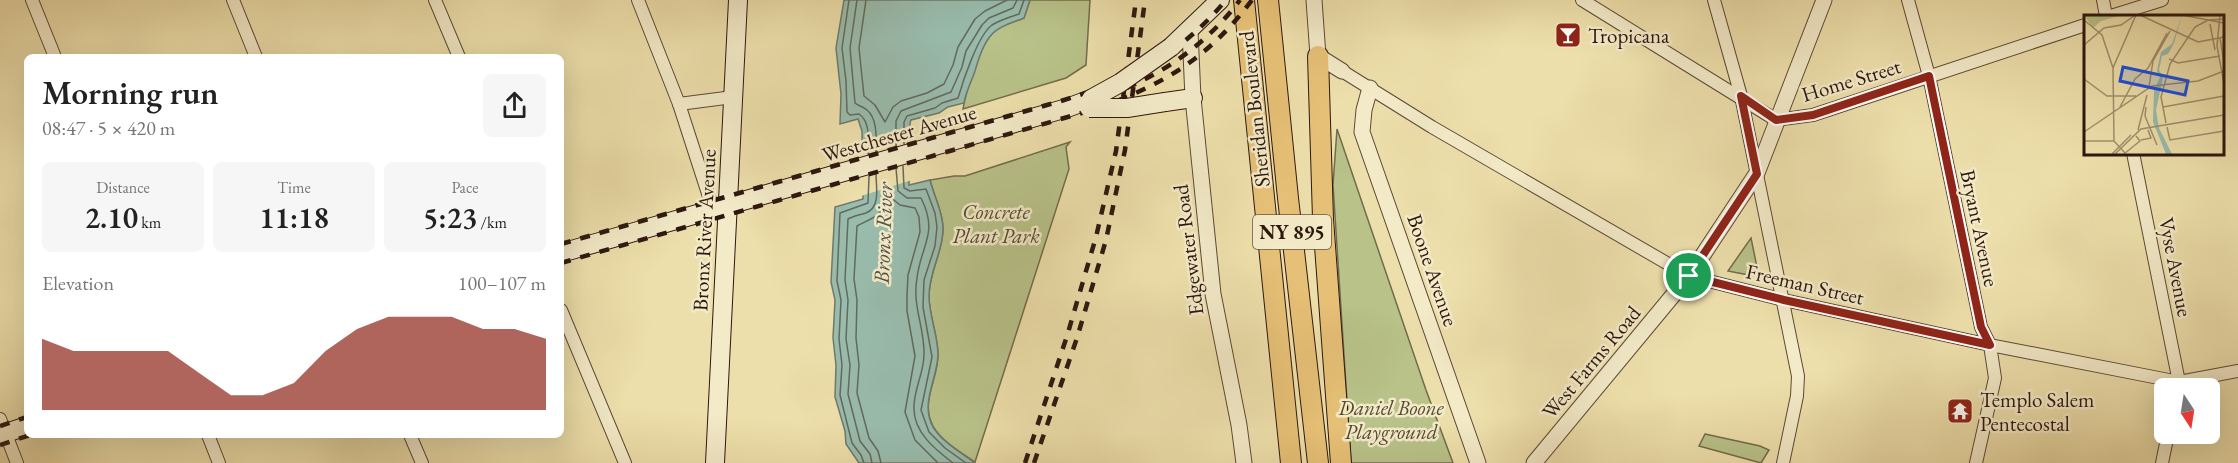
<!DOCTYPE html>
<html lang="en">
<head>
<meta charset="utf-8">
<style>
	:root { --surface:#fff; --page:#f6f6f6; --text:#222; --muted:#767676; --accent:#8f2418 }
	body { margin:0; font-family:"EB Garamond",serif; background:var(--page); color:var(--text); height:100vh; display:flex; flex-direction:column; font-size:22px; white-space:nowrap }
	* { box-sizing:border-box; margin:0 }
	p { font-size:20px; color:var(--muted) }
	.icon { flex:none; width:33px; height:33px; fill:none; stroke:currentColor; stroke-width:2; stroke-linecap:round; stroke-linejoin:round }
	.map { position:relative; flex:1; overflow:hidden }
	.side { position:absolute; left:24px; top:54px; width:540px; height:384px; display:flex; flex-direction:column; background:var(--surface); border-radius:9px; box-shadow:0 6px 24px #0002 }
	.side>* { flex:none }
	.needle { width:39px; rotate:168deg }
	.fabs { position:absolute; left:2154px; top:378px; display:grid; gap:12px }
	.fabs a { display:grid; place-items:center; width:66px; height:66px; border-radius:9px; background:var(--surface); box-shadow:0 6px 24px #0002; font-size:30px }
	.pin { position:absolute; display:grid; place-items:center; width:51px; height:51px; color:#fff; margin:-26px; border:3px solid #fff; border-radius:50%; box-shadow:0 2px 6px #0007 }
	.round { display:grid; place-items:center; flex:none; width:63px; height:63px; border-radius:9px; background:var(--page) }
	.summary { display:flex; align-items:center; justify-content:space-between; height:102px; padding:0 18px }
	h1 { font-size:33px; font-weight:600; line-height:45px }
	.stats { display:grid; grid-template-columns:repeat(3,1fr); gap:9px; height:102px; padding:6px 18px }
	.stats div { display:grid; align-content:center; border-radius:9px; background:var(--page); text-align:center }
	.stats b { font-size:30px; font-weight:600 }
	.stats small { font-size:16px; font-weight:400 }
	.stats p { font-size:16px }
	.chart { height:168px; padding:12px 18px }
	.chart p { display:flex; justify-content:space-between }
	.chart svg { width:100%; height:108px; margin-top:6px; fill:var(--accent); opacity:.7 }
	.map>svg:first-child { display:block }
</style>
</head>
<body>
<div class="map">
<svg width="2238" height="463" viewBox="0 0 2238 463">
	<rect width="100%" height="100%" fill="#eddfab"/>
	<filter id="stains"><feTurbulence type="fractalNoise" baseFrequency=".00333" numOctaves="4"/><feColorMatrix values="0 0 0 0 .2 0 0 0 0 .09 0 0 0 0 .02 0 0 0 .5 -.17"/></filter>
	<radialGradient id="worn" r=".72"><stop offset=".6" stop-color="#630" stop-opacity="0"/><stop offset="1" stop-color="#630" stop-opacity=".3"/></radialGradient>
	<!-- green -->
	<g fill="#b8c289" stroke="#726c4c" stroke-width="1.5">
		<path d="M1030,0H1090L1086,65L1066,78L963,109C966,91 980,44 994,32C1001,25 1014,22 1024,18Z"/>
		<path d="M1337,129L1426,390L1453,463H1351L1333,185Z"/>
		<path d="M1070,142L1066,147L1069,169L975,462C962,453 941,441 933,426C920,402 938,380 938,355C938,335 929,316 929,296C929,272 943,252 943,229C943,211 934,197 930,180L954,176H965Z"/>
		<path d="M1751,238L1759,277L1728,271Z"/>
		<path d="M1705,434L1760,446L1769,450L1761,463L1699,446Z"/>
	</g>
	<!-- water -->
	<path fill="#99bcad" stroke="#6d7a6e" stroke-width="1.5" d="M844,0H1030L1024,18C1014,22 1001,25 993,33C983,43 979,58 975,71C971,83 966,91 964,103L948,107L939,113L911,120L910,123L909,185L930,180C934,197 943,211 943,229C943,252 929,271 929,296C929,316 938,335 938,355C937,380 920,403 933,427C942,442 962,453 975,463H859L846,444L845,431L835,397L836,365L833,338L835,300L831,282L835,207L863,199L862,131L858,119L840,124L841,94L836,48Z"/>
	<!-- pier -->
	<path fill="#eddfab" d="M913,125L912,180L861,196L860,141Z"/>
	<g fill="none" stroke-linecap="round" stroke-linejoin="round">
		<!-- shore -->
		<g stroke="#626a5e" stroke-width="1.5">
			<path d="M849,0L842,48L846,81L847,112L850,115L859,114C871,122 868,141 868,154"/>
			<path d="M857,0L850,48L855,103C858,106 863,106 867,110C878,119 876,139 876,152"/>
			<path d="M866,0L859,48L864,96L875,105L885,122L893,107L901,101L927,93L944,84L953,65L958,47L975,19L985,11L1007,0"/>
			<path d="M904,144V122L907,116L935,108L942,103L958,98C963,81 978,35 992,25C1000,20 1010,17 1019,14L1024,0"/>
			<path d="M896,146V121L901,111L951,92L962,67L966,51L982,25L989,18L1013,8L1017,0"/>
			<path d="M903,166L904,188L910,191L926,189L935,213L937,227L935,246L924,280L923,307L932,357L921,410L929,432L945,448L966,463"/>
			<path d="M896,168L898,191L907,198H921C939,234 921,244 917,278C912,307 925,328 924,355C924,373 913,391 914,409C914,433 936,450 953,463"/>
			<path d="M864,463L861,455L852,443L840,395L842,365L839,339L841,300L837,281L840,213L868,203L869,176"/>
			<path d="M872,463L870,454L860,441L848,394L850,365L846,339L848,300L845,280L848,219C853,216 860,215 866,213C881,207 876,187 876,174"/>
			<path d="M881,463L878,451L869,438L857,393L859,365L856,338L857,300L854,279L857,226C871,218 883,217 886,198L889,196L900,205L915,208L919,217L920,232L908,275L907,295V311L915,356L905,412L915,440L938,463"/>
		</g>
		<defs>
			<g id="minor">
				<path d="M32,0L55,57"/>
				<path d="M233,0L256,57"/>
				<path d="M435,0L459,57"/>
				<path d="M638,0L679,104L713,209"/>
				<path d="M1582,0L1776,120L1813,115L2085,25"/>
				<path d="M1714,0L1741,96L1798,376L1797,396L1783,463"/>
				<path d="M1908,0L1929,76L1981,327L1990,345L1995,378L1976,463"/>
				<path d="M2103,0L2106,16"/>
				<path d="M2111,16L2162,0"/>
				<path d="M1342,71L1432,127L1689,276L1784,300L1990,345L2179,382L2238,371"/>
				<path d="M679,104L733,97"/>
				<path d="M2133,153L2179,382L2178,387"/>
				<path d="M561,310L625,463"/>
				<path d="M0,419L17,463"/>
				<path d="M208,435L219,463"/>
				<path d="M410,435L422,463"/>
				<path d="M2162,463L2168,434"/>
			</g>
			<g id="tertiary">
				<path d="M1314,0L1318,56L1342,71"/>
				<path d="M1190,31L1193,98L1213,294L1239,425L1244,463"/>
				<path d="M1370,88L1364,110L1362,132L1478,463"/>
				<path d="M1534,463L1689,276L1757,173L1824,0"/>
			</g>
			<g id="secondary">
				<path d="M1171,47L1220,0"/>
				<path d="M1165,102L1193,98"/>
				<path d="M561,253L1067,108L1091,99"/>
				<path d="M0,435L27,426"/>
				<path d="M715,463L738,0"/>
			</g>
			<g id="primary">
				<path d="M1244,0L1291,463"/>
				<path d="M1268,0L1288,198L1318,463"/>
				<path d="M1318,56L1323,219L1341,463"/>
			</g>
		</defs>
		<!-- minor casing -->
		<use href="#minor" stroke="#5c4936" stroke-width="14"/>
		<!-- tertiary casing -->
		<use href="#tertiary" stroke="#5c4936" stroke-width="17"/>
		<!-- secondary casing -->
		<use href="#secondary" stroke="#2c170f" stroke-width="20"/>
		<!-- primary casing -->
		<use href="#primary" stroke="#2c170f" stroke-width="22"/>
		<!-- minor -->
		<use href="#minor" stroke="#f3eac8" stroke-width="12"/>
		<!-- tertiary -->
		<use href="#tertiary" stroke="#f3eac8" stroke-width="15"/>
		<!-- secondary -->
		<use href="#secondary" stroke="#f3eac8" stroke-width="18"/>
		<!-- primary -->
		<use href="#primary" stroke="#e6c076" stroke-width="20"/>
		<!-- rail -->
		<g stroke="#2c170f" stroke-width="4.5" stroke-dasharray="10 10" stroke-linecap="butt">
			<path d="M1108,95C1160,77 1207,44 1240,0"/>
			<path d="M561,244L1061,101C1131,79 1178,57 1226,0"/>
			<path d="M561,263L1092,110C1161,86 1207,60 1252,0"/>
			<path d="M0,426L27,417"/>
			<path d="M0,445L30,435"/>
			<path d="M1025,463L1067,336L1096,237L1116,151L1136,0"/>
			<path d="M1034,463L1077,338L1106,240L1125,150L1145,0"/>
		</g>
		<defs>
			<g id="secondary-bridge">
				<path d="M1091,99L1120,83L1171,47"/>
				<path d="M1089,108H1127L1165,102"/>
			</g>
		</defs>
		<!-- secondary-bridge casing -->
		<use href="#secondary-bridge" stroke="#2c170f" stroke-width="20" stroke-linecap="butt"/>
		<!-- secondary-bridge -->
		<use href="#secondary-bridge" stroke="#f3eac8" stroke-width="18"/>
	</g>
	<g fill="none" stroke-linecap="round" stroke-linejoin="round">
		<defs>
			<path id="route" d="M1929,76L1981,327L1990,345L1784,300L1689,276L1757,174L1741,96L1776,120L1813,115Z"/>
		</defs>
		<!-- route casing -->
		<use href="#route" stroke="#fff" stroke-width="12"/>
		<!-- route -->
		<use href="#route" stroke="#8f2418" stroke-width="8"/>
	</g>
	<!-- icons -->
	<defs>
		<symbol id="bar-square" viewBox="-11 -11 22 22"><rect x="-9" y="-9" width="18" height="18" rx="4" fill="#8f2418" stroke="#f3eac8"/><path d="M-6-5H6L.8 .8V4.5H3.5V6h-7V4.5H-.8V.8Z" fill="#fff"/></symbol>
		<symbol id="temple-square" viewBox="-11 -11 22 22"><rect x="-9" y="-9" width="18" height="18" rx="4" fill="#8f2418" stroke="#f3eac8"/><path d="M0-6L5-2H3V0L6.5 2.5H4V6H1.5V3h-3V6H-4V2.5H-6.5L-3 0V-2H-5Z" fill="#fff"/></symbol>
	</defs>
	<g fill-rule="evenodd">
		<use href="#bar-square" x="1553" y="20" width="30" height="30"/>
		<use href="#temple-square" x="1945" y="396" width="30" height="30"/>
	</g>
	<g text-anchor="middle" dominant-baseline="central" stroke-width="5" stroke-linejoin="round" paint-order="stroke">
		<!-- shield labels -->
		<rect fill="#f3eac8" stroke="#685646" stroke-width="1.5" x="1253" y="215" width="78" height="34" rx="4.5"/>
		<g font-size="20" font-weight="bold" fill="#2c170f">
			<text x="1292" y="232">NY 895</text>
		</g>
		<!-- poi labels -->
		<g font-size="21" fill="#2c170f" stroke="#f3eac8" text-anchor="start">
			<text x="1588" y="35">Tropicana</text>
			<text x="1980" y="399">Templo Salem<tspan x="1980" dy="24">Pentecostal</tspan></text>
		</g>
		<!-- street labels -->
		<g font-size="21" fill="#2c170f" stroke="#f3eac8">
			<text transform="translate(1851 80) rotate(-17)">Home Street</text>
			<text transform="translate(1254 109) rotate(-96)">Sheridan Boulevard</text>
			<text transform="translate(899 133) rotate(-16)">Westchester Avenue</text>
			<text transform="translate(1980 228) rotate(78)">Bryant Avenue</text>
			<text transform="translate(704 230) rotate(-87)">Bronx River Avenue</text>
			<text transform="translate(1188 250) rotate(-97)">Edgewater Road</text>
			<text transform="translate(2176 267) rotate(79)">Vyse Avenue</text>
			<text transform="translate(1433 270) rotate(71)">Boone Avenue</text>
			<text transform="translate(1805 284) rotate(13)">Freeman Street</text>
			<text transform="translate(1591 362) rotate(-50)">West Farms Road</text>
		</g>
		<!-- park labels -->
		<g font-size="21" font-style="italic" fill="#564a34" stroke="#f3eac8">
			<text x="996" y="211">Concrete<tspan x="996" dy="24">Plant Park</tspan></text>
			<text x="1391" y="407">Daniel Boone<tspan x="1391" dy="24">Playground</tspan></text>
		</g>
		<!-- water labels -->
		<g font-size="22" font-style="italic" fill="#525146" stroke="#f3eac8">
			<text transform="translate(883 233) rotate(-88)">Bronx River</text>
		</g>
	</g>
	<!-- overview -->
	<g transform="translate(2084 15)">
		<rect width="140" height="140" fill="#eddfab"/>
		<path d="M0,0H38L17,6L9,13Z" fill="#b8c289"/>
		<path d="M98,0L90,28L84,39L78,41L75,55L79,63L72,95L75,113L88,139H82L69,107L70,76L76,62L73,56L77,37L88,29Z" fill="#99bcad"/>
		<path fill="none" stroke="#a08f6d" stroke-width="1.5" d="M56,0L114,27L140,22M98,0L140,8M136,0L133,31L140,69M0,5L18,20L29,53M126,9L131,35M136,23L140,48M0,30L20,13L37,10L50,1M85,44L94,48L136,41M0,64L23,81H52M65,72L69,46L86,16M36,92L51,64L64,53L83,18M62,92L61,101L73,130M79,92L140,81M82,108L77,82L86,49L111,12L124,5L140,4M83,112L86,125L140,116M54,115L63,80M0,117L68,71L114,66L140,56M57,125L67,123L64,115M0,126H30L41,138M30,126L29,53L52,0M28,139L47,120M31,139L57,114L140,100M40,139L56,126L52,121"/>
		<path fill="#1d4ed8" fill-opacity="0.15" stroke="#1d4ed8" stroke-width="3" d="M39,52L104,66L101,80L36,66Z"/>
		<rect width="140" height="140" fill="none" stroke="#2c170f" stroke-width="3"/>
	</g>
	<rect width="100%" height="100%" filter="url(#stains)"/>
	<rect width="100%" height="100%" fill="url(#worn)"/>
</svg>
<div class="fabs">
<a><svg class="needle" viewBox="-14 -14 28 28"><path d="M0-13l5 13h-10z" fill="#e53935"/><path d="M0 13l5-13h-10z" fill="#767676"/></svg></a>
</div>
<div class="pin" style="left:1689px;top:276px;background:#1e9e55"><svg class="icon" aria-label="arrive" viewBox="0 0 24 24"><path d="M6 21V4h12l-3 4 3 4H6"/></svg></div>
<section class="side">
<div class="summary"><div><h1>Morning run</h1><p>08:47 · 5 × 420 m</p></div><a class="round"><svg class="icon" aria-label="share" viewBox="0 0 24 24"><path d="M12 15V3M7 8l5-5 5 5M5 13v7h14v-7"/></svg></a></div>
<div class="stats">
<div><p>Distance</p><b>2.10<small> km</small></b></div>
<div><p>Time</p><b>11:18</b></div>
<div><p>Pace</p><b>5:23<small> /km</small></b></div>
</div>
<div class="chart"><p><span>Elevation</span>100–107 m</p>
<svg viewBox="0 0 160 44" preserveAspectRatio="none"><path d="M0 44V15L10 20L20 20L30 20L40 20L50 29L60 38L70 38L80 33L90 20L100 11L110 6L120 6L130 6L140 11L150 11L160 15V44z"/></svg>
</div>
</section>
</div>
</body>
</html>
